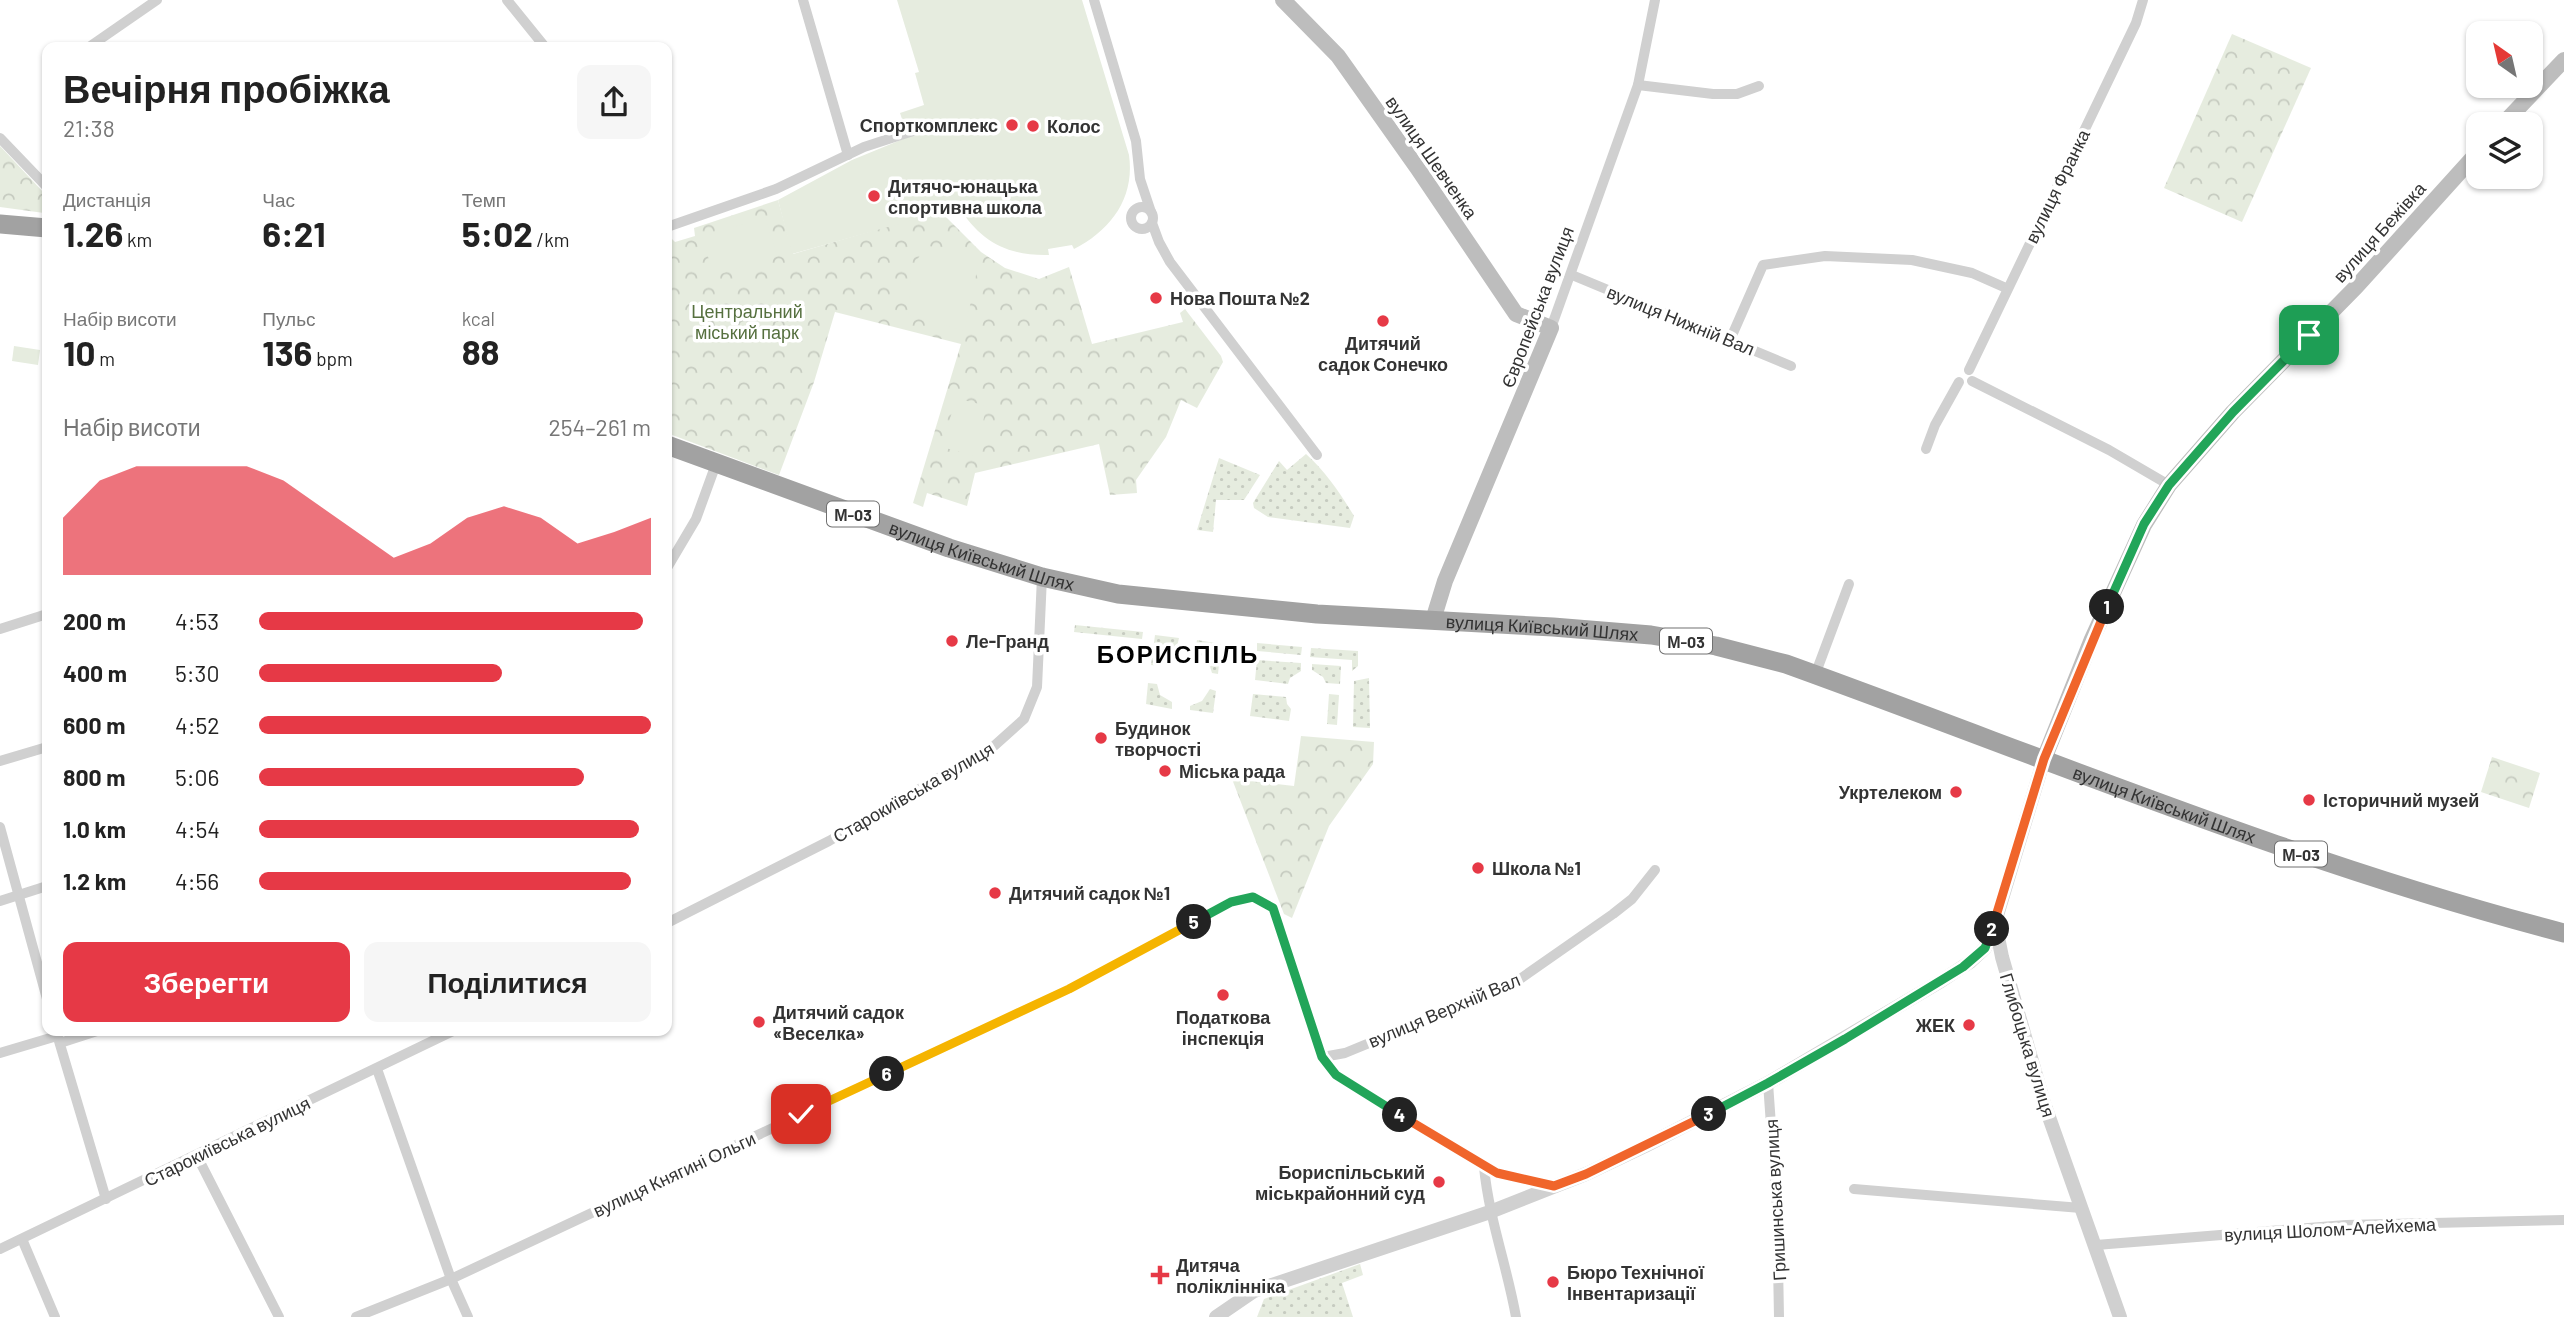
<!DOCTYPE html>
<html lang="uk">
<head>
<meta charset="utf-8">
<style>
	:root { --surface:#fff; --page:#f6f6f6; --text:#222; --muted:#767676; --accent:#e63946 }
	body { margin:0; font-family:Barlow,sans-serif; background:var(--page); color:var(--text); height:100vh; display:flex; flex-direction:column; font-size:26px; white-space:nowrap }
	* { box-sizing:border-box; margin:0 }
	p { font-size:23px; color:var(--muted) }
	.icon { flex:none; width:38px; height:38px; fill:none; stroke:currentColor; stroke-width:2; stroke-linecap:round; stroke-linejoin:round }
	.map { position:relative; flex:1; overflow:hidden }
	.details { position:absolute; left:42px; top:42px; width:630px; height:994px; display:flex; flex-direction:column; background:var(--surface); border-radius:14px; box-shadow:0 2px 5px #0004 }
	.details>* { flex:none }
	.needle { width:46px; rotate:326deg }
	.controls { position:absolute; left:2466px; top:21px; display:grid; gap:14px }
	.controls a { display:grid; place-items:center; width:77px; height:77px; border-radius:14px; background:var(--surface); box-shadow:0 2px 5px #0004; font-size:35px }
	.pin { position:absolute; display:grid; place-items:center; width:60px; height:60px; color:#fff; margin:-30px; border-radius:14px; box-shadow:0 4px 10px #0006 }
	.km { position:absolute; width:35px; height:35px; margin:-18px; border-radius:50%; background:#222; color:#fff; font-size:19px; line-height:35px; text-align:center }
	.round { display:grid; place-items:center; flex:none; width:74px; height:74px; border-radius:14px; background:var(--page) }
	.overview { display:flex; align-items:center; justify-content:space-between; height:119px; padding:0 21px }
	h1 { font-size:38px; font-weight:700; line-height:52px }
	.metrics { display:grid; grid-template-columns:repeat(3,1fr); gap:10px; height:119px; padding:7px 21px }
	.metrics div { display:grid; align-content:center }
	.metrics b { font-size:35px; font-weight:700 }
	.metrics small { font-size:19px; font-weight:400 }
	.metrics p { font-size:19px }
	.chart { height:196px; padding:14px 21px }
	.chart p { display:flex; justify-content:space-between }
	.chart svg { width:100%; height:126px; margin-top:7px; fill:var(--accent); opacity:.7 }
	.primary-button { display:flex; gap:14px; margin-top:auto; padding:14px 21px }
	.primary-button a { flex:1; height:80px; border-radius:14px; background:var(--accent); color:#fff; font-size:28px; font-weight:700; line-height:80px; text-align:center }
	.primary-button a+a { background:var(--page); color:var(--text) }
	ul { padding:0 21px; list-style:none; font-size:23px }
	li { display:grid; grid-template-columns:112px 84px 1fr; align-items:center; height:52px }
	li i { height:18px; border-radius:9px; background:var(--accent) }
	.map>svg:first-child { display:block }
</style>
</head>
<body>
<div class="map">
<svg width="2564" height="1317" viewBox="0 0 2564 1317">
	<defs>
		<pattern id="grass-dots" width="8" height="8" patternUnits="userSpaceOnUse" patternTransform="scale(1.75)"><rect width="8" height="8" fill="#e6ecdf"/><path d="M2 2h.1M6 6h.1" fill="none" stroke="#c6cbc0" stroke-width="1.8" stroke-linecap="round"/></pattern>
		<pattern id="forest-crowns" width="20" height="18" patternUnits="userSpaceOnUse" patternTransform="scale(1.75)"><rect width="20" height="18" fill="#e6ecdf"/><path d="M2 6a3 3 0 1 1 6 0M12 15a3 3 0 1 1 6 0" fill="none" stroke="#c6cbc0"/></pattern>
	</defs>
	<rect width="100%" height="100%" fill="#fff"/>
	<!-- grass -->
	<g fill="url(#grass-dots)">
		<path d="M1306,454C1326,472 1340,493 1354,516L1350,528L1268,517L1254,508L1253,503L1279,461L1287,470Z"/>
		<path d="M1219,458L1260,475L1244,500H1216L1213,532L1197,530Z"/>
		<path d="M1075,625L1143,632L1142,639L1074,632Z"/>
		<path d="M1155,635L1179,638L1175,655L1168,656L1159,666L1151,665Z"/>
		<path d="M1197,640L1221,644L1218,674L1212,673L1208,660L1195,651Z"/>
		<path d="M1257,643L1302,647L1301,655L1257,651Z"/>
		<path d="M1311,648L1358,651V666L1352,671V660L1310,657Z"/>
		<path d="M1257,660L1301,663V671L1290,678L1288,684L1255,680Z"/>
		<path d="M1312,664L1341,666L1340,684L1326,683L1323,677L1312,670Z"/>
		<path d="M1369,678L1370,728L1353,727L1354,681Z"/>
		<path d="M1148,683L1157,684L1160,695L1172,702V709L1146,704Z"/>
		<path d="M1210,689L1216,691L1213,713L1190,710V706L1202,701Z"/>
		<path d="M1253,694L1286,697L1287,704L1291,709L1289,721L1250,716Z"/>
		<path d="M1329,694L1339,695L1337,725L1327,724Z"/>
		<path d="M1360,1264L1363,1275L1342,1283L1353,1317H1257L1264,1299Z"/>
	</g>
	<!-- forest -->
	<g fill="url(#forest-crowns)">
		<path d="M2232,34L2311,68L2242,222L2164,188Z"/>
		<path d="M0,146L45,194L47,210L44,213L0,207Z"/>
		<path d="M778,200L793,254L940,211L981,252L1005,268L1039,279L1069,267L1092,344L1183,322L1180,313L1185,309L1221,356L1223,362L1197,408L1181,400L1166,437L1136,480L1137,493L1110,495L1099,444L975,473L967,506L927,493L923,507L913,503L961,344L835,312L814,382L779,475L667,433V234L675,242L695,236L694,228Z"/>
		<path d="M1301,736L1374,742L1373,764L1329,826L1292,918L1284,914L1232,779L1294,786Z"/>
		<path d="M2492,757L2540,773L2529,808L2481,792Z"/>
	</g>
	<!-- pitch -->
	<g fill="#e6ecdf">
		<path d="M897,0H1082L1129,155C1135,198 1111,230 1074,249L1072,245L1048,249L1049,255C1007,256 980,241 959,207L792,254L778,200L852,160L908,137L900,113L924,105L915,73L919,72Z"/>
		<path d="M765,217L777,255L714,276L702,237Z"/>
		<path d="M927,246L965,250L978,265L965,331L908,315L911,268Z"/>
		<path d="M14,346L40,350L38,365L12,361Z"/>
		<path d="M956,398L987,406L974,456L942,447Z"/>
	</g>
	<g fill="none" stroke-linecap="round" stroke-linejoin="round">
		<!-- minor -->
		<g stroke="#d0d0d0" stroke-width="10">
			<path d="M507,0L545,47"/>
			<path d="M803,0L848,155"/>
			<path d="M1094,0L1136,141L1140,179L1151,212"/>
			<path d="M89,47L157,0"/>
			<path d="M1638,85L1713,94H1737L1759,86"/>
			<path d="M0,138L47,187"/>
			<circle cx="1142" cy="218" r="11"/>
			<path d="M1152,223L1159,242L1170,262L1317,455"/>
			<path d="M667,227L776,189L864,147L913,131"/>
			<path d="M1572,275L1791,366"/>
			<path d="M1551,328L1638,85L1655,0"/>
			<path d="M1730,340L1763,265L1825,256L1912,260L1972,273L2006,288"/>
			<path d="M1969,370L2136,23L2143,0"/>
			<path d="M1972,381L2109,450L2169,485"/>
			<path d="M1926,449L1935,425L1959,382"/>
			<path d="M667,568L696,519L716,464"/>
			<path d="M0,629L47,614"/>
			<path d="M1815,675L1849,584"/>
			<path d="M0,761L47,747"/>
			<path d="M0,827L47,999"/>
			<path d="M0,901L47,886"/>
			<path d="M667,923L829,841L994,746L1024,719L1037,687L1042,577"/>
			<path d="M56,1031L106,1199"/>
			<path d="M60,1043L97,1031"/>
			<path d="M0,1053L57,1036"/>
			<path d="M1323,1057L1345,1053L1491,993L1520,979L1613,914L1632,899L1655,870"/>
			<path d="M377,1069L451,1279L468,1317"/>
			<path d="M1768,1083L1777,1209L1779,1317"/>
			<path d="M197,1156L279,1317"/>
			<path d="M1484,1167C1489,1219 1507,1266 1516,1317"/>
			<path d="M1854,1189L2081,1208"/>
			<path d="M22,1239L55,1317"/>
			<path d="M2096,1245L2346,1225L2564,1220"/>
			<path d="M0,1249L453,1031"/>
			<path d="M356,1317L451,1279L1069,989L1231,902L1253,896L1273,908L1323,1057L1336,1075L1484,1167L1510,1177L1554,1186"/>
		</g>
		<!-- tertiary -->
		<g stroke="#d0d0d0" stroke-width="14">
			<path d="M2044,759L1995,922L2002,957L2044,1103L2120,1317"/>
			<path d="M1216,1317L1254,1291L1490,1212L1586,1174L1645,1146L1768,1083L1941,981L1970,962L1985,948L1995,922"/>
		</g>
		<!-- secondary -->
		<g stroke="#bdbdbd" stroke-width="16">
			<path d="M1283,0L1338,56L1418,169L1516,314L1551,328L1445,581L1433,620"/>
			<path d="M2503,124L2564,60"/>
			<path d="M2044,759L2092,639L2144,525L2169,485L2233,412L2356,287L2478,152"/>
		</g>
		<!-- trunk -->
		<g stroke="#a2a2a2" stroke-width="19">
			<path d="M0,224L47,228"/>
			<path id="s1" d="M667,445L949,548L1042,577L1118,594L1317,614L1553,627L1651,635L1716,646L1786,664C2044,757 2298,864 2564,933"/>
		</g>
	</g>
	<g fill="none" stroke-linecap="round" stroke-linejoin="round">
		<defs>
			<path id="split-1" d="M2107,607L2144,524L2169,485L2233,412L2309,335"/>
			<path id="split-2" d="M1992,929L2044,759L2107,607"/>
			<path id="split-3" d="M1709,1114L1768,1083L1845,1039L1963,967L1985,948L1992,929"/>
			<path id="split-4" d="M1400,1115L1497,1173L1554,1186L1586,1174L1709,1114"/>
			<path id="split-5" d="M1194,922L1231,902L1253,897L1273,908L1322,1057L1336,1075L1400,1115"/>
			<path id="split-6" d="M887,1074L1069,989L1194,922"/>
			<path id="split-7" d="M801,1114L887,1074"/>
		</defs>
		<!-- split-1 casing -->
		<use href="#split-1" stroke="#fff" stroke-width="14"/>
		<!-- split-2 casing -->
		<use href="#split-2" stroke="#fff" stroke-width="14"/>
		<!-- split-3 casing -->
		<use href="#split-3" stroke="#fff" stroke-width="14"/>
		<!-- split-4 casing -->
		<use href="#split-4" stroke="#fff" stroke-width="14"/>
		<!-- split-5 casing -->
		<use href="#split-5" stroke="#fff" stroke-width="14"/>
		<!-- split-6 casing -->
		<use href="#split-6" stroke="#fff" stroke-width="14"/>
		<!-- split-7 casing -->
		<use href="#split-7" stroke="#fff" stroke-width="14"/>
		<!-- split-1 -->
		<use href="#split-1" stroke="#22a559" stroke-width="9"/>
		<!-- split-2 -->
		<use href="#split-2" stroke="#f0652b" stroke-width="9"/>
		<!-- split-3 -->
		<use href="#split-3" stroke="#22a559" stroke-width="9"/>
		<!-- split-4 -->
		<use href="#split-4" stroke="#f0652b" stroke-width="9"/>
		<!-- split-5 -->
		<use href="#split-5" stroke="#22a559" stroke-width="9"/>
		<!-- split-6 -->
		<use href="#split-6" stroke="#f5b400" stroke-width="9"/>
		<!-- split-7 -->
		<use href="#split-7" stroke="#f5b400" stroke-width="9"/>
	</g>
	<!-- markers -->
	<g fill="#e63946" stroke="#fff" stroke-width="2.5">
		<circle cx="1012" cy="125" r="7"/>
		<circle cx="1033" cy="126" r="7"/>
		<circle cx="874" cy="196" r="7"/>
		<circle cx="1156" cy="298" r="7"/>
		<circle cx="1383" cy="321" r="7"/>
		<circle cx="952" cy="641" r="7"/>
		<circle cx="1101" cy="738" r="7"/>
		<circle cx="1165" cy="771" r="7"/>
		<circle cx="1956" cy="792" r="7"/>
		<circle cx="2309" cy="800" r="7"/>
		<circle cx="1478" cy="868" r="7"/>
		<circle cx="995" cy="893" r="7"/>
		<circle cx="1223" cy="995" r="7"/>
		<circle cx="759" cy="1022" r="7"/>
		<circle cx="1969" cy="1025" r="7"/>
		<circle cx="1439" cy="1182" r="7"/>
		<path d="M1156.5 1264.5h7v7h7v7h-7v7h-7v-7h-7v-7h7z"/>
		<circle cx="1553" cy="1282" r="7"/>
	</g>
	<g text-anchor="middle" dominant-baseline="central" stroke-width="7" stroke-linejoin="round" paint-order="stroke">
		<!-- shield labels -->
		<g fill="#fff" stroke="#707070" stroke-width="2">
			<rect x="827" y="501.5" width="52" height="25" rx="5"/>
			<rect x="1660" y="628.5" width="52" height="25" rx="5"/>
			<rect x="2275" y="841.5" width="52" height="25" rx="5"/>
		</g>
		<g font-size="16" font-weight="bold" fill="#333">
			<text x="853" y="514">М-03</text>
			<text x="1686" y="641">М-03</text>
			<text x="2301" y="854">М-03</text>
		</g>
		<!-- poi labels -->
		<g font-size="18" font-weight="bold" fill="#333" stroke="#fff" text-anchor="start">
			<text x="998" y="125" text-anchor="end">Спорткомплекс</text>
			<text x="1047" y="126">Колос</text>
			<text x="888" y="186">Дитячо-юнацька<tspan x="888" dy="21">спортивна школа</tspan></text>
			<text x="1170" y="298">Нова Пошта №2</text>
			<text x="1383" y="343" text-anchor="middle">Дитячий<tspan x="1383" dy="21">садок Сонечко</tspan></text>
			<text x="966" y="641">Ле-Гранд</text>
			<text x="1115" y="728">Будинок<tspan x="1115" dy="21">творчості</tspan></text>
			<text x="1179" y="771">Міська рада</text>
			<text x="1942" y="792" text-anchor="end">Укртелеком</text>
			<text x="2323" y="800">Історичний музей</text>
			<text x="1492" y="868">Школа №1</text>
			<text x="1009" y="893">Дитячий садок №1</text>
			<text x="773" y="1012">Дитячий садок<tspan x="773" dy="21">«Веселка»</tspan></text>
			<text x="1223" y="1017" text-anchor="middle">Податкова<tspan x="1223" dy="21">інспекція</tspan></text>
			<text x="1955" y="1025" text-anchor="end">ЖЕК</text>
			<text x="1425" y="1172" text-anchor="end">Бориспільський<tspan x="1425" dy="21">міськрайонний суд</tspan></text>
			<text x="1176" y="1265">Дитяча<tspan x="1176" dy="21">поліклінніка</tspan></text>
			<text x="1567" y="1272">Бюро Технічної<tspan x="1567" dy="21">Інвентаризації</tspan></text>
		</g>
		<!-- street labels -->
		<g font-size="18" fill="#333" stroke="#fff">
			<text transform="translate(1432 157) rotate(55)">вулиця Шевченка</text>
			<text transform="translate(2057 186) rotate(-64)">вулиця Франка</text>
			<text transform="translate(2379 232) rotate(-48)">вулиця Бежівка</text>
			<text transform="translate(1537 307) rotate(-69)">Європейська вулиця</text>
			<text transform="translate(1681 320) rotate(22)">вулиця Нижній Вал</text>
			<text stroke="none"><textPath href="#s1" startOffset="334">вулиця Київський Шлях</textPath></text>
			<text stroke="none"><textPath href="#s1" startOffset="901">вулиця Київський Шлях</textPath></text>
			<text transform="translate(913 792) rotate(-30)">Старокиївська вулиця</text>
			<text stroke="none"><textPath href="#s1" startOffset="1552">вулиця Київський Шлях</textPath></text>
			<text transform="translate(1444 1010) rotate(-23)">вулиця Верхній Вал</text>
			<text transform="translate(2028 1045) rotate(73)">Глибоцька вулиця</text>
			<text transform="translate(227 1141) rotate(-26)">Старокиївська вулиця</text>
			<text transform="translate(674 1174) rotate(-25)">вулиця Княгині Ольги</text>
			<text transform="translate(1775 1200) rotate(-93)">Гришинська вулиця</text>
			<text transform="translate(2330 1229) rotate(-3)">вулиця Шолом-Алейхема</text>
		</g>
		<!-- park labels -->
		<g font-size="18" fill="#56703f" stroke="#fff">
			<text x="747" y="311">Центральний<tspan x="747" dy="21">міський парк</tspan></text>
		</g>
		<!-- district labels -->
		<g font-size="24" font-weight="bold" letter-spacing="2" fill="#000" stroke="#fff">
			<text x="1178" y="653">БОРИСПІЛЬ</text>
		</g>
	</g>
</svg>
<div class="controls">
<a><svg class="needle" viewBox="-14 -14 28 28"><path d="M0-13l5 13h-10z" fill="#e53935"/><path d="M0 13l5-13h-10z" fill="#767676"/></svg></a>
<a><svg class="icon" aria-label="layers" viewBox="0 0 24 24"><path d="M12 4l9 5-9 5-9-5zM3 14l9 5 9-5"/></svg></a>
</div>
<div class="pin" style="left:2309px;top:335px;background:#1e9e55"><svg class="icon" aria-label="arrive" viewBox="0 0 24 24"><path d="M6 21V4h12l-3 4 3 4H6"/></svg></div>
<div class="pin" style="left:801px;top:1114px;background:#d93025"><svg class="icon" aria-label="check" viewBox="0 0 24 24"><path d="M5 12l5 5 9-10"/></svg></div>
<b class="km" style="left:2107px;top:607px">1</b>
<b class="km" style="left:1992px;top:929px">2</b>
<b class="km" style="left:1709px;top:1114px">3</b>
<b class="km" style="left:1400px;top:1115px">4</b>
<b class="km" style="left:1194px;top:922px">5</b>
<b class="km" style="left:887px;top:1074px">6</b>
<section class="details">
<div class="overview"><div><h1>Вечірня пробіжка</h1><p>21:38</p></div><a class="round"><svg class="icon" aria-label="share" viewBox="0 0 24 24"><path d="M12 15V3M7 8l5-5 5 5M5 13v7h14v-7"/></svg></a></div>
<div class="metrics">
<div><p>Дистанція</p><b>1.26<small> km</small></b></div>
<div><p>Час</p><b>6:21</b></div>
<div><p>Темп</p><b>5:02<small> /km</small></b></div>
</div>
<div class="metrics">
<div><p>Набір висоти</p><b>10<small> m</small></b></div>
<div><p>Пульс</p><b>136<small> bpm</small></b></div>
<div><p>kcal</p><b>88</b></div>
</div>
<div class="chart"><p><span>Набір висоти</span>254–261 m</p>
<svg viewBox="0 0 160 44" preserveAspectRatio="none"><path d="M0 44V24L10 11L20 6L30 6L40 6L50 6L60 11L70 20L80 29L90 38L100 33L110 24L120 20L130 24L140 33L150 29L160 24V44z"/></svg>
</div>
<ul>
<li><b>200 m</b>4:53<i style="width:98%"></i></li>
<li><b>400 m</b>5:30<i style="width:62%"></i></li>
<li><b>600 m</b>4:52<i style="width:100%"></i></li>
<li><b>800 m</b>5:06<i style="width:83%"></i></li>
<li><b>1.0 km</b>4:54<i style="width:97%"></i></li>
<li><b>1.2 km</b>4:56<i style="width:95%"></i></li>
</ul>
<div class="primary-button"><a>Зберегти</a><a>Поділитися</a></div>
</section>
</div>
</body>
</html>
